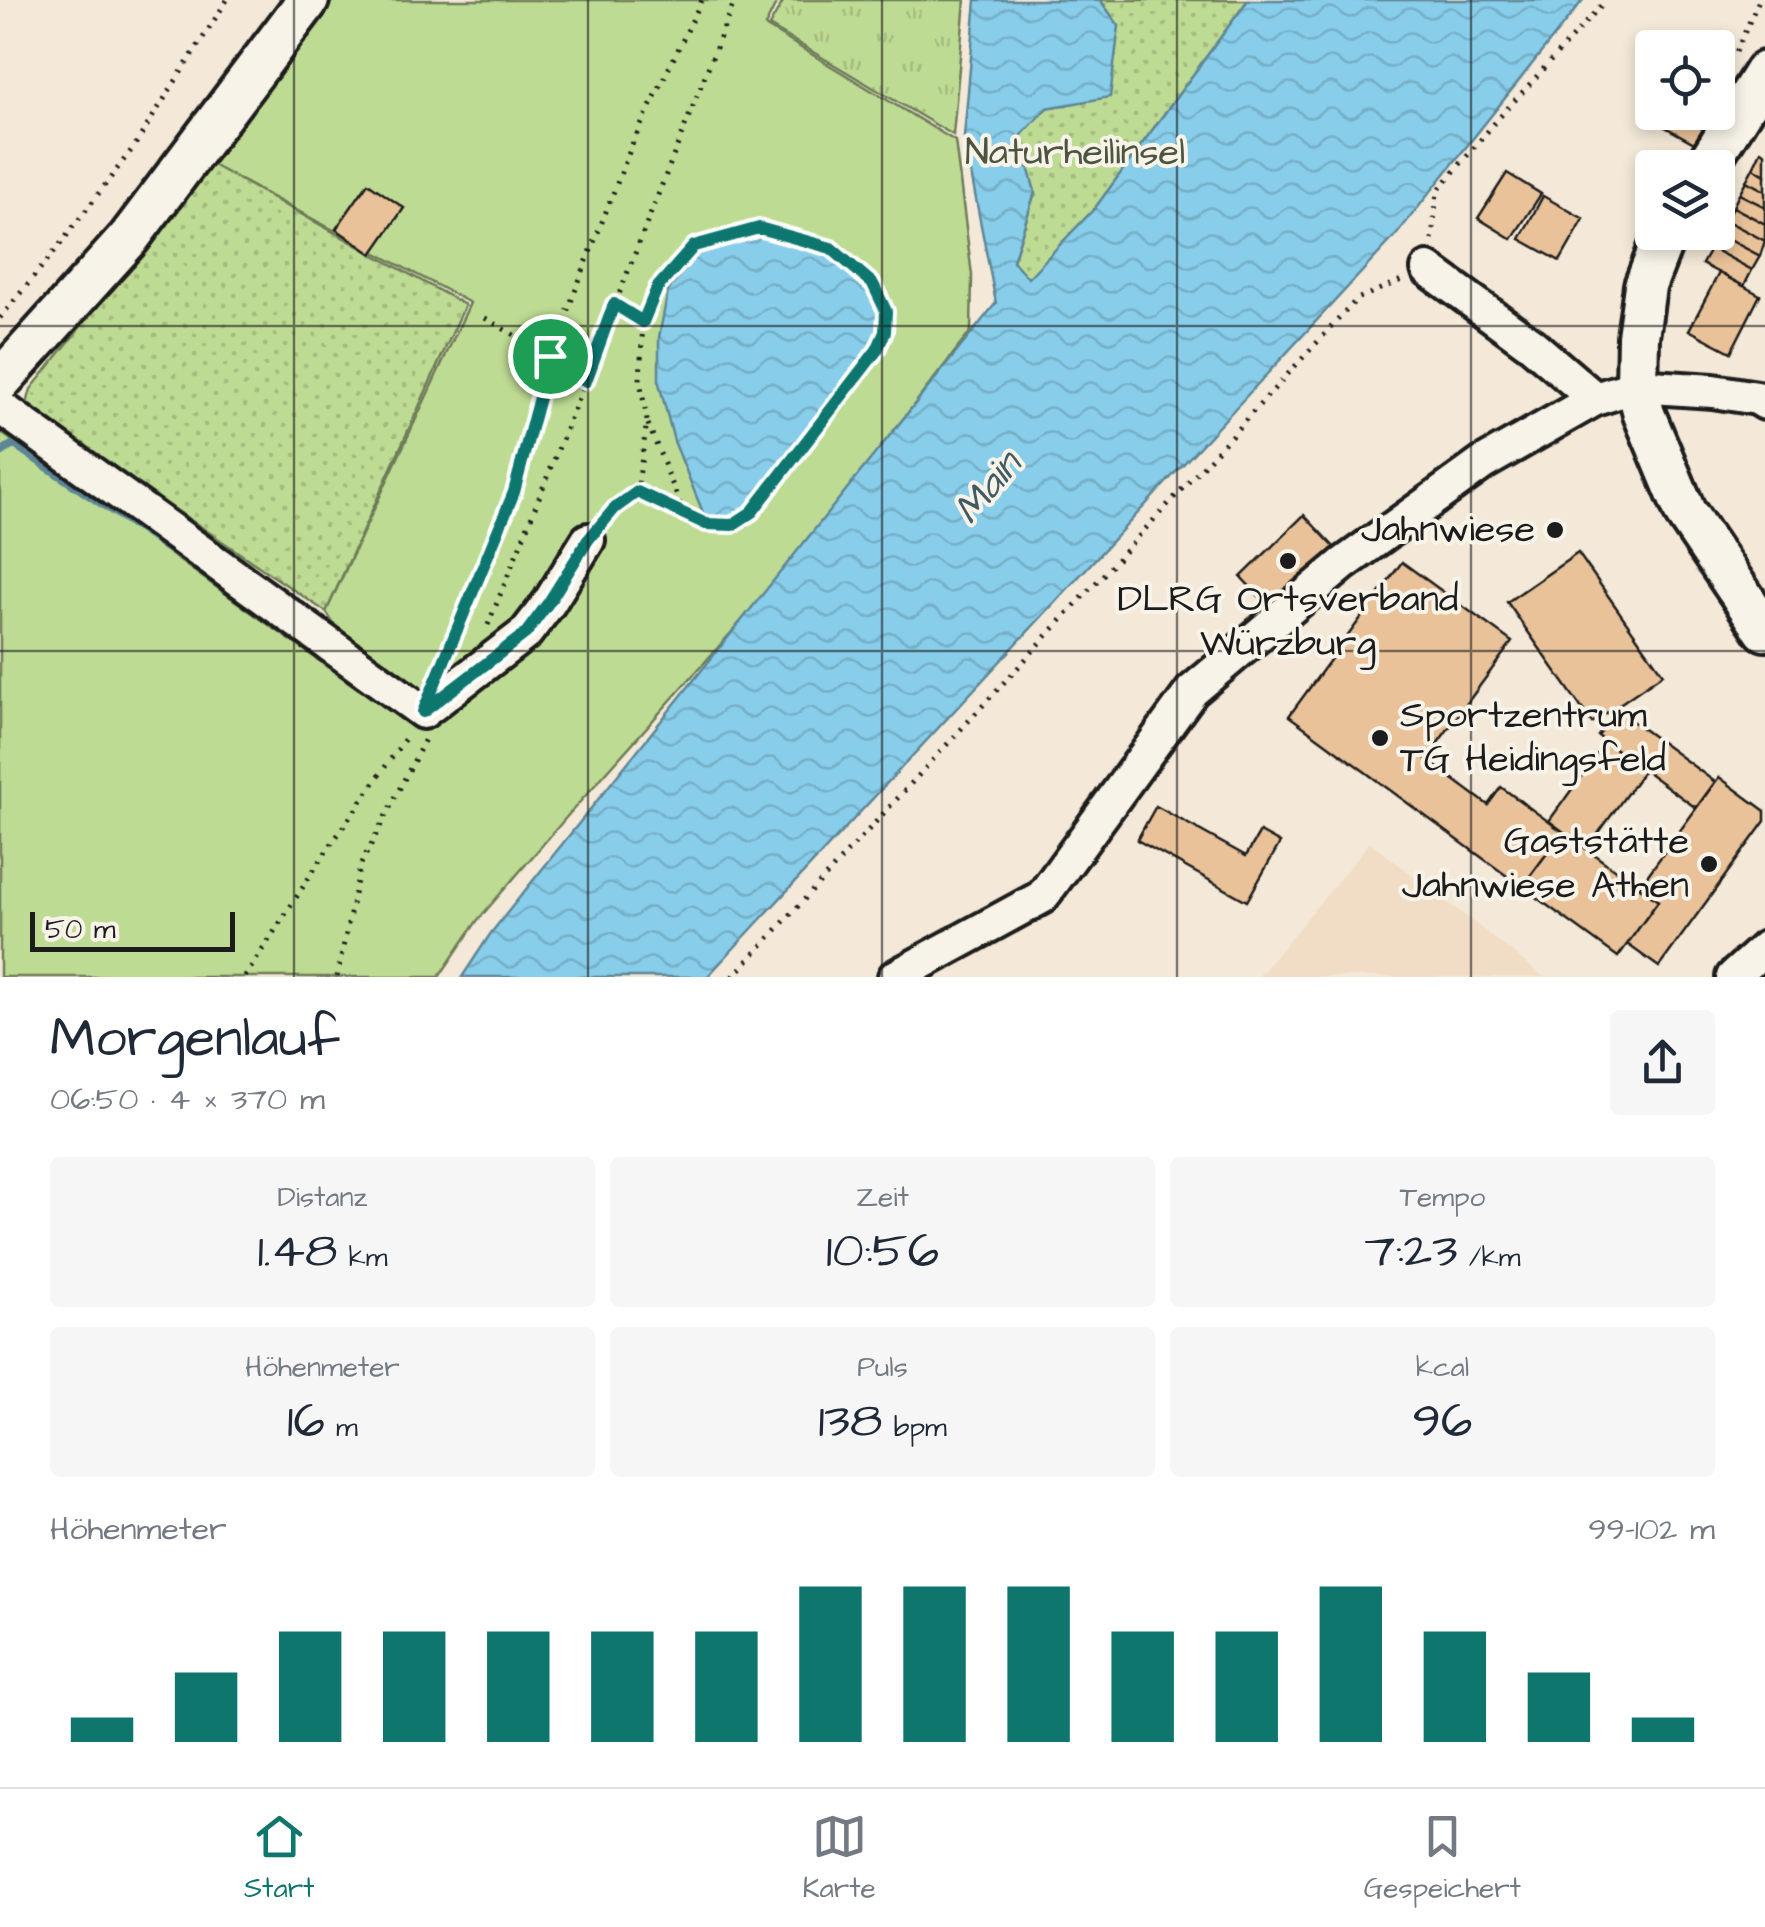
<!DOCTYPE html>
<html lang="de">
<head>
<meta charset="utf-8">
<style>
	:root { --surface:#fff; --page:#f6f6f7; --text:#1f2937; --muted:#747a83; --line:#e0e1e3; --accent:#0f766e }
	body { margin:0; font-family:"Architects Daughter",sans-serif; background:var(--page); color:var(--text); height:100vh; display:flex; flex-direction:column; font-size:38px; white-space:nowrap }
	* { box-sizing:border-box; margin:0 }
	p { font-size:32px; color:var(--muted) }
	.icon { flex:none; width:55px; height:55px; fill:none; stroke:currentColor; stroke-width:2; stroke-linecap:round; stroke-linejoin:round }
	.map { position:relative; height:977px; overflow:hidden }
	.details { display:flex; flex-direction:column; background:var(--surface); flex:1 }
	.details>* { flex:none }
	.fabs { position:absolute; left:1635px; top:30px; display:grid; gap:20px }
	.fabs a { display:grid; place-items:center; width:100px; height:100px; border-radius:10px; background:var(--surface); box-shadow:0 5px 15px #0003; font-size:50px }
	.scale { position:absolute; left:30px; bottom:25px; width:205px; box-sizing:border-box; padding-left:10px; border:5px solid #1c1c1c; border-top:0; font-size:28px; line-height:35px; white-space:nowrap; color:#1c1c1c; -webkit-text-stroke:8px #f7f3e8; paint-order:stroke }
	.pin { position:absolute; display:grid; place-items:center; width:85px; height:85px; color:#fff; margin:-42px; border:5px solid #fff; border-radius:50%; box-shadow:0 2px 10px #0007 }
	.round { display:grid; place-items:center; flex:none; width:105px; height:105px; border-radius:10px; background:var(--page) }
	.overview { display:flex; align-items:center; justify-content:space-between; height:170px; padding:0 50px }
	h1 { font-size:55px; font-weight:600; line-height:75px }
	.metrics { display:grid; grid-template-columns:repeat(3,1fr); gap:15px; height:170px; padding:10px 50px }
	.metrics div { display:grid; align-content:center; border-radius:10px; background:var(--page); text-align:center }
	.metrics b { font-size:50px; font-weight:600 }
	.metrics small { font-size:28px; font-weight:400 }
	.metrics p { font-size:28px }
	.chart { height:280px; padding:20px 50px }
	.chart p { display:flex; justify-content:space-between }
	.chart svg { width:100%; height:180px; margin-top:10px; stroke:var(--accent); stroke-width:6 }
	.dock { display:flex; justify-content:space-around; align-items:center; height:140px; border-top:2px solid var(--line); background:var(--surface); font-size:28px; color:var(--muted) }
	.dock a { display:grid; justify-items:center; gap:5px }
	.dock .selected { color:var(--accent) }
	.map>svg:first-child { display:block }
</style>
</head>
<body>
<div class="map">
<svg width="1765" height="977" viewBox="0 0 1765 977">
	<defs>
		<pattern id="grass-tufts" width="24" height="20" patternUnits="userSpaceOnUse" patternTransform="scale(2.5)"><rect width="24" height="20" fill="#bedb93"/><path d="M3 7l-1-3M5 7V3M7 7l1-3M15 17l-1-3M17 17v-4M19 17l1-3" fill="none" stroke="#a3bb7e"/></pattern>
		<pattern id="garden-dots" width="8" height="8" patternUnits="userSpaceOnUse" patternTransform="scale(2.5)"><rect width="8" height="8" fill="#bedb93"/><path d="M2 2h.1M6 6h.1" fill="none" stroke="#a3bb7e" stroke-width="1.8" stroke-linecap="round"/></pattern>
		<pattern id="water-waves" width="16" height="10" patternUnits="userSpaceOnUse" patternTransform="scale(2.5)"><rect width="16" height="10" fill="#88cde9"/><path d="M0 5q4-4 8 0t8 0" fill="none" stroke="#75afc7"/></pattern>
	</defs>
	<rect width="100%" height="100%" fill="#f4e9d8"/>
	<filter id="ink" filterUnits="userSpaceOnUse"><feTurbulence type="fractalNoise" baseFrequency=".01" numOctaves="2"/><feDisplacementMap in="SourceGraphic" scale="20" xChannelSelector="R" yChannelSelector="G"/><feConvolveMatrix kernelMatrix="1 2 1 2 8 2 1 2 1" color-interpolation-filters="sRGB"/></filter>
	<g filter="url(#ink)">
		<!-- built -->
		<path fill="#f1ddc5" d="M1370,842L1544,977H1258Z"/>
		<!-- grass -->
		<path fill="url(#grass-tufts)" stroke="#6d7c58" stroke-width="2.5" d="M784,0H965L953,135L769,26Z"/>
		<!-- park -->
		<path fill="#bedb93" stroke="#6d7c58" stroke-width="2.5" d="M333,0H778L765,26L955,141L972,275L971,331L780,578L570,813L477,921L439,977H0V432L357,688L356,659L326,612L470,303L212,165Z"/>
		<!-- garden -->
		<g fill="url(#garden-dots)" stroke="#6d7c58" stroke-width="2.5">
			<path d="M1100,0H1248L1095,208L1028,279L1013,261L1035,192L1019,137L1119,26Z"/>
			<path d="M211,164L465,305L326,612L26,408L31,389Z"/>
		</g>
		<!-- water -->
		<g fill="url(#water-waves)" stroke="#5d8697" stroke-width="2.5">
			<path d="M976,0H1100L1119,26L1110,97L1047,108L1020,137L1035,192L1013,261L1028,278L1095,208L1248,0H1583L1397,234L707,977H462L491,933L996,303L964,137Z"/>
			<path d="M758,232L829,251L869,288L881,311V331L872,348L749,509L730,521L706,520L674,441L659,383V337L668,291L698,251Z"/>
		</g>
		<g fill="none" stroke-linecap="round" stroke-linejoin="round">
			<!-- stream -->
			<path stroke="#5d8697" stroke-width="9" d="M0,453L14,444L184,559"/>
		</g>
		<!-- building -->
		<g fill="#e9c299" stroke="#1c1c1c" stroke-width="2.5">
			<path d="M1652,107V112H1716L1698,145L1647,117Z"/>
			<path d="M1761,151L1765,153V175L1753,168Z"/>
			<path d="M1753,168L1765,175V191L1746,181Z"/>
			<path d="M1507,173L1541,194L1512,239L1478,218Z"/>
			<path d="M1746,181L1765,191V207L1739,194Z"/>
			<path d="M368,183L404,208L372,254L336,229Z"/>
			<path d="M1739,194L1765,207V224L1733,207Z"/>
			<path d="M1543,196L1584,219L1560,261L1520,239Z"/>
			<path d="M1733,207L1765,224V241L1725,220Z"/>
			<path d="M1725,220L1765,241L1760,256L1718,234Z"/>
			<path d="M1718,234L1760,256L1752,270L1711,248Z"/>
			<path d="M1711,248L1752,270L1744,286L1702,264Z"/>
			<path d="M1719,273L1760,295L1731,352L1689,330Z"/>
			<path d="M1304,515L1335,548L1272,610L1241,577Z"/>
			<path d="M1578,553L1663,674L1592,723L1507,602Z"/>
			<path d="M1402,562L1512,642L1426,759L1488,805L1501,787L1563,832L1522,887L1289,716Z"/>
			<path d="M1617,710L1715,782L1696,808L1598,736Z"/>
			<path d="M1606,742L1644,770L1587,849L1549,821Z"/>
			<path d="M1719,777L1765,811V821L1659,967L1627,944L1658,901L1639,887Z"/>
			<path d="M1156,806L1246,856L1260,832L1280,843L1247,901L1137,840Z"/>
			<path d="M1563,832L1658,901L1618,957L1522,887Z"/>
		</g>
		<g fill="none" stroke-linecap="round" stroke-linejoin="round">
			<defs>
				<g id="minor">
					<path d="M1428,269L1532,345L1595,399"/>
					<path d="M0,407L423,712L526,633L549,603L588,540"/>
					<path d="M895,977L1042,897L1192,691L1343,564L1483,463L1595,399L1637,386L1713,391L1757,398L1765,403"/>
					<path d="M1733,977L1765,948"/>
				</g>
				<g id="major">
					<path d="M1705,168L1765,72"/>
					<path d="M1666,232L1645,286L1638,337L1637,386L1644,414L1685,512L1765,630"/>
					<path d="M0,381L129,238L308,0"/>
				</g>
			</defs>
			<!-- minor casing -->
			<use href="#minor" stroke="#1c1c1c" stroke-width="40"/>
			<!-- major casing -->
			<use href="#major" stroke="#1c1c1c" stroke-width="48"/>
			<!-- path -->
			<g stroke="#1c1c1c" stroke-width="5" stroke-dasharray="2.5 8" stroke-linecap="butt">
				<path d="M1736,52L1759,0"/>
				<path d="M1432,240L1437,192L1497,120L1606,0"/>
				<path d="M616,305L643,322"/>
				<path d="M0,318L59,246L133,148L227,0"/>
				<path d="M485,318L550,356L587,381"/>
				<path d="M648,424L683,511"/>
				<path d="M606,519L615,508L637,492L706,523L732,525L752,511L877,350L885,332L886,311L873,284L831,248L759,228L694,246L657,287L643,322L640,380L647,421L637,492"/>
				<path d="M488,625C572,417 652,208 735,0"/>
				<path d="M446,657L514,492L550,356L633,142L702,0"/>
				<path d="M245,977L321,859L408,734"/>
				<path d="M337,977L360,866L425,739"/>
				<path d="M733,977L1357,299L1404,279"/>
			</g>
			<!-- minor -->
			<use href="#minor" stroke="#f7f3e8" stroke-width="32"/>
			<!-- major -->
			<use href="#major" stroke="#f7f3e8" stroke-width="40"/>
		</g>
	</g>
	<g fill="none" stroke-linecap="round" stroke-linejoin="round" filter="url(#ink)">
		<defs>
			<path id="route" d="M759,228L831,248L873,284L886,311L885,332L877,350L752,512L732,525L706,524L637,492L615,508L588,540L549,602L526,633L423,712L514,492L550,356L586,381L614,304L643,322L657,288L694,246Z"/>
		</defs>
		<!-- route casing -->
		<use href="#route" stroke="#fff" stroke-width="20"/>
		<!-- route -->
		<use href="#route" stroke="#0f766e" stroke-width="12"/>
	</g>
	<!-- grid -->
	<path fill="none" stroke="#1c1c1c" stroke-width="2.5" stroke-opacity="0.55" d="M294,0V977M588,0V977M882,0V977M1177,0V977M1471,0V977M0,326H1765M0,651H1765"/>
	<!-- markers -->
	<g fill="#1c1c1c" stroke="#f7f3e8" stroke-width="4">
		<circle cx="1555" cy="530" r="10"/>
		<circle cx="1288" cy="561" r="10"/>
		<circle cx="1380" cy="738" r="10"/>
		<circle cx="1709" cy="864" r="10"/>
	</g>
	<g text-anchor="middle" dominant-baseline="central" stroke-width="8" stroke-linejoin="round" paint-order="stroke">
		<!-- park labels -->
		<g font-size="38" fill="#4d5540" stroke="#f7f3e8">
			<text x="1075" y="153">Naturheilinsel</text>
		</g>
		<!-- poi labels -->
		<g font-size="38" fill="#1c1c1c" stroke="#f7f3e8" text-anchor="end">
			<text x="1535" y="530">Jahnwiese</text>
			<text x="1288" y="600" text-anchor="middle">DLRG Ortsverband<tspan x="1288" dy="44">Würzburg</tspan></text>
			<text x="1400" y="716" text-anchor="start">Sportzentrum<tspan x="1400" dy="44">TG Heidingsfeld</tspan></text>
			<text x="1689" y="842">Gaststätte<tspan x="1689" dy="44">Jahnwiese Athen</tspan></text>
		</g>
		<!-- water labels -->
		<g font-size="40" font-style="italic" fill="#425a64" stroke="#f7f3e8">
			<text transform="translate(988 488) rotate(-50)">Main</text>
		</g>
	</g>
</svg>
<div class="fabs">
<a><svg class="icon" aria-label="locate" viewBox="0 0 24 24"><circle cx="12" cy="12" r="6"/><path d="M12 2v4M12 18v4M2 12h4M18 12h4"/></svg></a>
<a><svg class="icon" aria-label="layers" viewBox="0 0 24 24"><path d="M12 4l9 5-9 5-9-5zM3 14l9 5 9-5"/></svg></a>
</div>
<div class="scale">50 m</div>
<div class="pin" style="left:550px;top:356px;background:#1e9e55"><svg class="icon" aria-label="arrive" viewBox="0 0 24 24"><path d="M6 21V4h12l-3 4 3 4H6"/></svg></div>
</div>
<section class="details">
<div class="overview"><div><h1>Morgenlauf</h1><p>06:50 · 4 × 370 m</p></div><a class="round"><svg class="icon" aria-label="share" viewBox="0 0 24 24"><path d="M12 15V3M7 8l5-5 5 5M5 13v7h14v-7"/></svg></a></div>
<div class="metrics">
<div><p>Distanz</p><b>1.48<small> km</small></b></div>
<div><p>Zeit</p><b>10:56</b></div>
<div><p>Tempo</p><b>7:23<small> /km</small></b></div>
</div>
<div class="metrics">
<div><p>Höhenmeter</p><b>16<small> m</small></b></div>
<div><p>Puls</p><b>138<small> bpm</small></b></div>
<div><p>kcal</p><b>96</b></div>
</div>
<div class="chart"><p><span>Höhenmeter</span>99–102 m</p>
<svg viewBox="0 0 160 44" preserveAspectRatio="none"><path d="M5 44V38M15 44V27M25 44V17M35 44V17M45 44V17M55 44V17M65 44V17M75 44V6M85 44V6M95 44V6M105 44V17M115 44V17M125 44V6M135 44V17M145 44V27M155 44V38"/></svg>
</div>
</section>
<nav class="dock">
<a class="selected"><svg class="icon" aria-label="home" viewBox="0 0 24 24"><path d="M3 11l9-7 9 7M6 9v11h12V9"/></svg>Start</a>
<a><svg class="icon" aria-label="map" viewBox="0 0 24 24"><path d="M3 6l6-2 6 2 6-2v14l-6 2-6-2-6 2zM9 4v14M15 6v14"/></svg>Karte</a>
<a><svg class="icon" aria-label="saved" viewBox="0 0 24 24"><path d="M7 4h10v16l-5-4-5 4z"/></svg>Gespeichert</a>
</nav>
</body>
</html>
